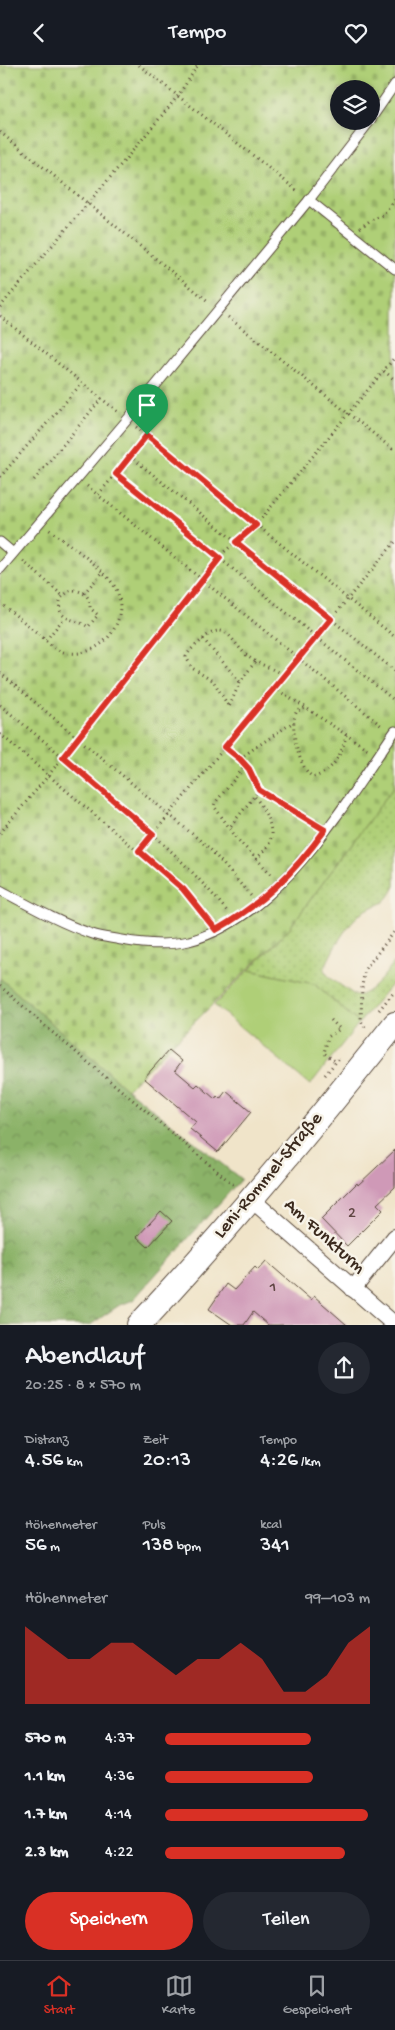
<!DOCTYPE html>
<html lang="de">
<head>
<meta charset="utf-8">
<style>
	:root { --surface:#171b24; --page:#242831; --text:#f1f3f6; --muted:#9ea1a6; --line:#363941; --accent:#d93025 }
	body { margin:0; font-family:"Gochi Hand",sans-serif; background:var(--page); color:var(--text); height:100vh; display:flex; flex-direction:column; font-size:19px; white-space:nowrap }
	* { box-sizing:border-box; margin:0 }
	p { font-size:16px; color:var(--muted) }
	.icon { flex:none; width:28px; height:28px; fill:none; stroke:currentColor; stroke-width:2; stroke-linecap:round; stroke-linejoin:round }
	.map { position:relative; height:1260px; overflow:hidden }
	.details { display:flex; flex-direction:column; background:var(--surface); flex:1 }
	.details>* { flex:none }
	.fabs { position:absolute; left:330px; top:15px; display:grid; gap:10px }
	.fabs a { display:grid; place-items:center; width:50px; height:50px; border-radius:50%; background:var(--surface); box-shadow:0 2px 8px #0003; font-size:25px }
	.pin { position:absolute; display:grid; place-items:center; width:42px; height:42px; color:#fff; margin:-51px -21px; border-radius:50% 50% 50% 0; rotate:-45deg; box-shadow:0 0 5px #0007 }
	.pin .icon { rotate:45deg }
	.round { display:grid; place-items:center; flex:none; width:52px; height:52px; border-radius:26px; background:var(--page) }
	.headline { display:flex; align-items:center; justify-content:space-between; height:85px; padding:0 25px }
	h1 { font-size:28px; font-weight:600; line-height:38px }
	.stats { display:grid; grid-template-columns:repeat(3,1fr); gap:8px; height:85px; padding:5px 25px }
	.stats div { display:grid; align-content:center }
	.stats b { font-size:21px; font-weight:600 }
	.stats small { font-size:14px; font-weight:400 }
	.stats p { font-size:14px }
	.chart { height:140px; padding:10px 25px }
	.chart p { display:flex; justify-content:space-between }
	.chart svg { width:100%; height:90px; margin-top:5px; fill:var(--accent); opacity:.7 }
	.action { display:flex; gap:10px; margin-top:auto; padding:10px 25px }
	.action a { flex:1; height:58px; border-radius:30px; background:var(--accent); color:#fff; font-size:20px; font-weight:600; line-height:58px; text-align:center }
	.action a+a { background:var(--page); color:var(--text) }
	ul { padding:0 25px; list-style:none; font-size:16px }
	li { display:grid; grid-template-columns:80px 60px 1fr; align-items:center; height:38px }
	li i { height:12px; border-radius:6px; background:var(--accent) }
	header { display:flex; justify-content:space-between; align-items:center; height:65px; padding:0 25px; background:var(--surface); font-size:22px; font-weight:600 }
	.dock { display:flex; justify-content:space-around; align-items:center; height:70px; border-top:1px solid var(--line); background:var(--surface); font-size:14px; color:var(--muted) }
	.dock a { display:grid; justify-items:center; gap:2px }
	.dock .current { color:var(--accent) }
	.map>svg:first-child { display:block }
</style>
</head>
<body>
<header><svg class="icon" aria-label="back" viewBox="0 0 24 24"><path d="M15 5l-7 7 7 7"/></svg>Tempo<svg class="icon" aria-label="heart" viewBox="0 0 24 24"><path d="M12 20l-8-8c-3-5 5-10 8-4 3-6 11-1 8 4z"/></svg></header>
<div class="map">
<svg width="395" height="1260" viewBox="0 0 395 1260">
	<defs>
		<pattern id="grass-dots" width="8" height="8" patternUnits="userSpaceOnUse" patternTransform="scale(1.25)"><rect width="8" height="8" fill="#afcf77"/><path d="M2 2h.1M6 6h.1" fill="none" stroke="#97b266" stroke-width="1.8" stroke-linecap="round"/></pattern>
		<pattern id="forest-crowns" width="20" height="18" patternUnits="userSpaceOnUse" patternTransform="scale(1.25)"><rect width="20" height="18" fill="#8bb268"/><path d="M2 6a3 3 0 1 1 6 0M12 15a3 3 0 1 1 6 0" fill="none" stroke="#739155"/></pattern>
		<pattern id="cemetery-stones" width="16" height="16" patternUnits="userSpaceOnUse" patternTransform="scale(1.25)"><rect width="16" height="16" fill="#afcf77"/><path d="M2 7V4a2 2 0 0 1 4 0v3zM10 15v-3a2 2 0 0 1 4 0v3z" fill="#97b266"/></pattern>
	</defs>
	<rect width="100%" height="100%" fill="#f7f3e8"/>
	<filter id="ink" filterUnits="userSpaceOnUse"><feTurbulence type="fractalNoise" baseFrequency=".02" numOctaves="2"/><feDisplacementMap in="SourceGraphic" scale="10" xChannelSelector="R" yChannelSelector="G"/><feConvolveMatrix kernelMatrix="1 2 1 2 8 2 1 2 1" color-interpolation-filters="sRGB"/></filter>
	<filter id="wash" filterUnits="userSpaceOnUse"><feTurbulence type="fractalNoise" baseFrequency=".0096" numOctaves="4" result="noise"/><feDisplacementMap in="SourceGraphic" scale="20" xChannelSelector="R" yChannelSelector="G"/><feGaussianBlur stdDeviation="1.12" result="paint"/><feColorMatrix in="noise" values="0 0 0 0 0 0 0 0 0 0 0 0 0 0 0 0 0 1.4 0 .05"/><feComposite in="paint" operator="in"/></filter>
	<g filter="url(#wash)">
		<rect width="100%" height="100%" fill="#f0e4c9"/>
		<!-- grass -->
		<path fill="url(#grass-dots)" stroke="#757c4a" d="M395,720V821C384,844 380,836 363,847C348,856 330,889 324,905L329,912L356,931C372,929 386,908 395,896V915L359,958L314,919L249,905L288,865Z"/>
		<!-- forest -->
		<path fill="url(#forest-crowns)" stroke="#636e43" d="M0,913L127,1024L241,1114L133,1235L118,1241L90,1260H0Z"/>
		<!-- cemetery -->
		<path fill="url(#cemetery-stones)" stroke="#757c4a" fill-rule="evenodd" d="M0,0H395V720L288,865L127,1024L0,913ZM339,24H371V56H339Z"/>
		<!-- park -->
		<path fill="#afcf77" stroke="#757c4a" d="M249,905L314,919L359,958L310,1020L214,940Z"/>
		<g id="blocks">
			<!-- building -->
			<g fill="#cf99b7">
				<path d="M169,985L182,996L175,1005L195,1022L198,1019L215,1034L217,1031L220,1034L226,1026L251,1047L218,1087L190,1064L196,1057L144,1013Z"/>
				<path d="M395,1085V1122L377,1139L383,1145L347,1181L321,1154L357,1118L358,1120Z"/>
				<path d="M161,1146L172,1156L148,1182L137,1172Z"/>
				<path d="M266,1196L311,1235L314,1231L347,1260H268L253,1247L244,1260H232L209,1244L226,1219L234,1225L255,1202L258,1205Z"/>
			</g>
		</g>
	</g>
	<g filter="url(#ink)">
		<use href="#blocks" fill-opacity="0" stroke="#564638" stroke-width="1"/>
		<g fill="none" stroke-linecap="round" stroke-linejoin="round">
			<defs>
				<g id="lane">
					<path d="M371,54L395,19"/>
					<path d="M309,135L395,204"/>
					<path d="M0,477L13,488"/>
					<path d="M0,504L127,355L309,135L370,56"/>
					<path d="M0,825C30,841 60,858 92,869C101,872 112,873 122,875C144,879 167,881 189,876C280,852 344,739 395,666"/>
				</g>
				<g id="street">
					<path d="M250,1133L395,1260"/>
					<path d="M353,1224L395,1172"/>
				</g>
				<path id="secondary" d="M139,1260C229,1164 313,1062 395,959"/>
			</defs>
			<!-- lane casing -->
			<use href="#lane" stroke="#564638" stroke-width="11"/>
			<!-- street casing -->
			<use href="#street" stroke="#564638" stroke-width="18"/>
			<!-- secondary casing -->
			<use href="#secondary" stroke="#564638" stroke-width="26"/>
			<!-- path -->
			<g stroke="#564638" stroke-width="3" stroke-dasharray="1 4" stroke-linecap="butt">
				<path d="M139,0L299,127"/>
				<path d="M0,67L209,237"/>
				<path d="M360,163L371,155L383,150L395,135"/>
				<path d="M0,242L135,83L178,31L198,0"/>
				<path d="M0,251L118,347"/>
				<path d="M228,252L395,386"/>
				<path d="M384,306L395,315"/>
				<path d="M136,362L395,572"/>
				<path d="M147,371L98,430L383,662"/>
				<path d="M130,391L395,606"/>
				<path d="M116,409L395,636"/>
				<path d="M0,412L82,318"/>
				<path d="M34,415L101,334"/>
				<path d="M87,421L98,430"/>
				<path d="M23,496L63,531"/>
				<path d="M74,525C85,527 90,532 90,543L98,550L88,562C75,552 54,557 61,533L69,526Z"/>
				<path d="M84,528L103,507"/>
				<path d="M0,538C14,549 28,560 41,571C46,575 51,581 56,584C77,595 103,584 114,564C121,552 122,536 116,524C106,504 67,478 48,464"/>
				<path d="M203,574L240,617"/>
				<path d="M46,575L65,552"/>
				<path d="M255,597L240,617L229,642L214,617L192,603L186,592C189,585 196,580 202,575C228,551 232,581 250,593C260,600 273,603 284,611"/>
				<path d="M0,608L209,783L251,831"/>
				<path d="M274,623L305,642"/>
				<path d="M0,640C78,705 162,768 227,846"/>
				<path d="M0,669L183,825L210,857"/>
				<path d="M346,670C343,688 332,708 313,712C299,704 288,660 297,646L306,643L369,685"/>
				<path d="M225,682C241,694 252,706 259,725L230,762"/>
				<path d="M240,693L292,658"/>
				<path d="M246,700L215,738L214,741L238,775L273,811"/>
				<path d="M259,725L316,759"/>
				<path d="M255,732C264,743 276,765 269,779C266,785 260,790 256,794"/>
				<path d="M0,768L48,711L224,487L256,460L395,292"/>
				<path d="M139,786L395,477"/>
				<path d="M0,921L52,967L236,1122"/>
				<path d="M379,945L395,926"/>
				<path d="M331,955L340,964L328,972L324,988L336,997"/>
				<path d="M365,962L361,956L362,921L365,904L395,866"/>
				<path d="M325,1010L340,992"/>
			</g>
			<!-- lane -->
			<use href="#lane" stroke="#fff" stroke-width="9"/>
			<!-- street -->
			<use href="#street" stroke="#fff" stroke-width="16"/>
			<!-- secondary -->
			<use href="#secondary" stroke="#fff" stroke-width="24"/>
		</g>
	</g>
	<g fill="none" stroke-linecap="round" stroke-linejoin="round" filter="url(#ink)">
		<defs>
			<path id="route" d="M147,370L256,460L236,477L331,554L225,682L240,694L249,704L259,725L325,765C293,809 264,837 216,865L183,824L139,786L153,769L63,692L220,493L116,409Z"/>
		</defs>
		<!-- route casing -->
		<use href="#route" stroke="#fff" stroke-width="10"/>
		<!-- route -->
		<use href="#route" stroke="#d93025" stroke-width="6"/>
	</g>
	<g text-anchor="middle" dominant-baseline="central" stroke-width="5" stroke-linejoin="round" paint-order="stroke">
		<!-- number labels -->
		<g font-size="16" fill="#604644">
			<text x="352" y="1149">2</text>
			<text x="273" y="1223">1</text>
		</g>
		<!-- street labels -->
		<g font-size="19" fill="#3b2a1e" stroke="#f7f3e8">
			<text transform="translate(269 1111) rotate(-50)">Leni-Rommel-Straße</text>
			<text transform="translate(324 1172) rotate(42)">Am Funkturm</text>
		</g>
	</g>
</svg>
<div class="fabs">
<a><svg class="icon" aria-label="layers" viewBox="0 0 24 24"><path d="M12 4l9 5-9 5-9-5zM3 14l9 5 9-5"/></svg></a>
</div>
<div class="pin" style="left:147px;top:370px;background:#1e9e55"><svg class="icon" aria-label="arrive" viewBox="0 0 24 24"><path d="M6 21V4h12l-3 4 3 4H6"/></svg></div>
</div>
<section class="details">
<div class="headline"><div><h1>Abendlauf</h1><p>20:25 · 8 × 570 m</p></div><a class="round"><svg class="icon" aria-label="share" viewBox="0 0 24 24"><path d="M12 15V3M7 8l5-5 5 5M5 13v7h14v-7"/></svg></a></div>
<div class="stats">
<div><p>Distanz</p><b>4.56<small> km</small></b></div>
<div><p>Zeit</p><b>20:13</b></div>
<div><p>Tempo</p><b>4:26<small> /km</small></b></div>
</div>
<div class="stats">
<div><p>Höhenmeter</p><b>56<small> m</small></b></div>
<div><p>Puls</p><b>138<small> bpm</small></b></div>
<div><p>kcal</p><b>341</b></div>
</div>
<div class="chart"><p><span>Höhenmeter</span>99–103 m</p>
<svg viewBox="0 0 160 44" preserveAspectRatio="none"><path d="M0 44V6L10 14L20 22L30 22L40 14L50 14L60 22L70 30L80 22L90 22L100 14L110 22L120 38L130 38L140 30L150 14L160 6V44z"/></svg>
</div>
<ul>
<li><b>570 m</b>4:37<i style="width:71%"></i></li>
<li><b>1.1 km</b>4:36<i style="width:72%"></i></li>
<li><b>1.7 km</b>4:14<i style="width:99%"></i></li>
<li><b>2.3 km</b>4:22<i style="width:88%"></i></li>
</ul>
<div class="action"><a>Speichern</a><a>Teilen</a></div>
</section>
<nav class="dock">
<a class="current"><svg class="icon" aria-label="home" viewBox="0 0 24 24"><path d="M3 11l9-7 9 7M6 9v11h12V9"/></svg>Start</a>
<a><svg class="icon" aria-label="map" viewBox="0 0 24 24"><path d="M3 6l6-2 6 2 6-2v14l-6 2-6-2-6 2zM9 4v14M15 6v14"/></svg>Karte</a>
<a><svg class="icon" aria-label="saved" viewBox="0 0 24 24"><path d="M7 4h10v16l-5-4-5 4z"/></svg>Gespeichert</a>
</nav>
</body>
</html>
